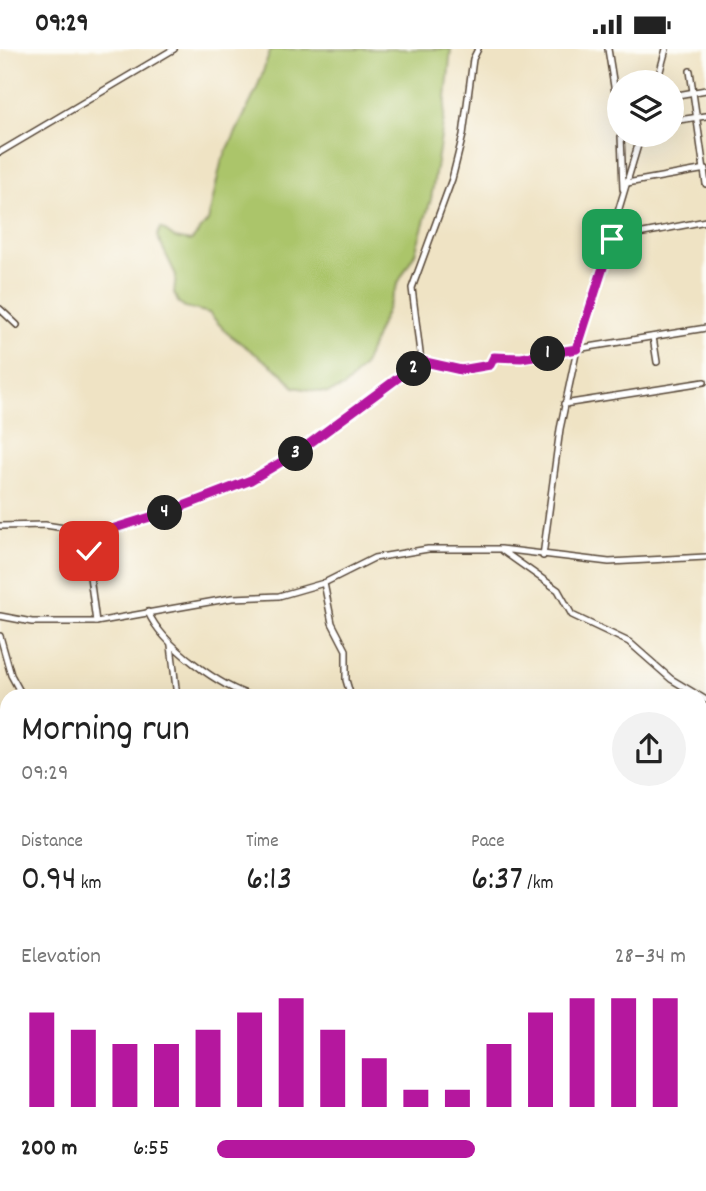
<!DOCTYPE html>
<html lang="en">
<head>
<meta charset="utf-8">
<style>
	:root { --surface:#fff; --page:#f2f2f2; --text:#222; --muted:#767676; --accent:#b5179e }
	body { margin:0; font-family:Dekko,sans-serif; background:var(--page); color:var(--text); height:100vh; display:flex; flex-direction:column; font-size:26px; white-space:nowrap }
	* { box-sizing:border-box; margin:0 }
	p { font-size:23px; color:var(--muted) }
	.icon { flex:none; width:38px; height:38px; fill:none; stroke:currentColor; stroke-width:2; stroke-linecap:round; stroke-linejoin:round }
	.map { position:relative; flex:1; overflow:hidden }
	.details { position:absolute; left:0px; top:640px; width:707px; height:502px; display:flex; flex-direction:column; background:var(--surface); border-radius:21px 21px 0 0; box-shadow:0 7px 28px #0002 }
	.details>* { flex:none }
	.tools { position:absolute; left:607px; top:21px; display:grid; gap:14px }
	.tools a { display:grid; place-items:center; width:77px; height:77px; border-radius:50%; background:var(--surface); box-shadow:0 7px 28px #0002; font-size:35px }
	.pin { position:absolute; display:grid; place-items:center; width:60px; height:60px; color:#fff; margin:-30px; border-radius:14px; box-shadow:0 4px 10px #0006 }
	.km { position:absolute; width:35px; height:35px; margin:-18px; border-radius:50%; background:#222; color:#fff; font-size:19px; line-height:35px; text-align:center }
	.round { display:grid; place-items:center; flex:none; width:74px; height:74px; border-radius:37px; background:var(--page) }
	.headline { display:flex; align-items:center; justify-content:space-between; height:119px; padding:0 21px }
	h1 { font-size:38px; font-weight:600; line-height:52px }
	.metrics { display:grid; grid-template-columns:repeat(3,1fr); gap:10px; height:119px; padding:7px 21px }
	.metrics div { display:grid; align-content:center }
	.metrics b { font-size:35px; font-weight:600 }
	.metrics small { font-size:19px; font-weight:400 }
	.metrics p { font-size:19px }
	.chart { height:196px; padding:14px 21px }
	.chart p { display:flex; justify-content:space-between }
	.chart svg { width:100%; height:126px; margin-top:7px; stroke:var(--accent); stroke-width:6 }
	ul { padding:0 21px; list-style:none; font-size:23px }
	li { display:grid; grid-template-columns:112px 84px 1fr; align-items:center; height:52px }
	li i { height:18px; border-radius:9px; background:var(--accent) }
	.status { display:flex; justify-content:space-between; align-items:center; height:49px; padding:0 35px; background:var(--surface); direction:ltr }
	.status svg { height:19px; fill:currentColor }
	.map>svg:first-child { display:block }
</style>
</head>
<body>
<div class="status"><b>09:29</b><svg viewBox="0 0 49 12"><path d="M0 12V9h3v3zM5 12V6h3v6zM10 12V3h3v9zM15 12V0h3v12zM26 1h20v11H26zM47 4h2v5h-2z"/></svg></div>
<div class="map">
<svg width="706" height="1142" viewBox="0 0 706 1142">
	<rect width="100%" height="100%" fill="#fdfcf7"/>
	<filter id="ink" filterUnits="userSpaceOnUse"><feTurbulence type="fractalNoise" baseFrequency=".0143" numOctaves="2"/><feDisplacementMap in="SourceGraphic" scale="14" xChannelSelector="R" yChannelSelector="G"/><feConvolveMatrix kernelMatrix="1 2 1 2 8 2 1 2 1" color-interpolation-filters="sRGB"/></filter>
	<filter id="wash" filterUnits="userSpaceOnUse"><feTurbulence type="fractalNoise" baseFrequency=".00686" numOctaves="4" result="noise"/><feDisplacementMap in="SourceGraphic" scale="28" xChannelSelector="R" yChannelSelector="G"/><feGaussianBlur stdDeviation="1.57" result="paint"/><feColorMatrix in="noise" values="0 0 0 0 0 0 0 0 0 0 0 0 0 0 0 0 0 1.4 0 .05"/><feComposite in="paint" operator="in"/></filter>
	<g filter="url(#wash)">
		<rect width="100%" height="100%" fill="#efe3c4"/>
		<!-- green -->
		<g fill="#abc56b" stroke="#737844" stroke-width="2">
			<path d="M271,0H451L444,69L431,150L415,204L398,234L363,318L344,338L328,344L294,338L283,325L227,284L209,264L185,258L178,253L174,244L176,226L157,187L161,179L175,189L191,192L208,172L221,114L256,42Z"/>
			<path d="M0,882L7,884V1136H193L197,1142H0Z"/>
			<path d="M700,1105H706V1142H644L614,1136H700Z"/>
			<path d="M221,1136H272L266,1142H215Z"/>
			<path d="M366,1136H593L600,1142H355Z"/>
		</g>
		<g fill="none" stroke-linecap="round" stroke-linejoin="round">
			<!-- river -->
			<path stroke="#70a5dd" stroke-width="9" d="M281,1142L288,1136"/>
		</g>
	</g>
	<g filter="url(#ink)">
		<g fill="none" stroke-linecap="round" stroke-linejoin="round">
			<defs>
				<g id="minor">
					<path d="M608,0L620,75"/>
					<path d="M690,22L706,135"/>
					<path d="M657,33L666,0"/>
					<path d="M672,47L706,41"/>
					<path d="M672,72L706,67"/>
					<path d="M621,86L623,140"/>
					<path d="M0,103L174,0"/>
					<path d="M627,134L706,120"/>
					<path d="M612,190L706,172"/>
					<path d="M0,260L17,276"/>
					<path d="M653,288L657,313"/>
					<path d="M421,312L461,321L490,316L494,308L521,309L706,279"/>
					<path d="M564,355L704,333"/>
					<path d="M0,477L45,476L84,482L96,573"/>
					<path d="M84,482L105,483L173,461L251,431L298,403L418,317L421,312L412,239L452,130L463,86L473,10L478,0"/>
					<path d="M503,502L558,541L572,566L629,593L671,630L706,651"/>
					<path d="M543,507L560,380L577,300L641,86"/>
					<path d="M324,534L332,574L346,601V631L351,648"/>
					<path d="M148,563C163,597 220,638 255,648"/>
					<path d="M0,567L32,573H96L232,549L279,547L324,534L374,509L428,500H501L609,513L706,508"/>
					<path d="M0,587L11,626L23,648"/>
					<path d="M171,596L177,648"/>
					<path d="M0,750L7,749"/>
					<path d="M700,907L706,906"/>
				</g>
			</defs>
			<!-- minor casing -->
			<use href="#minor" stroke="#564637" stroke-width="8"/>
			<!-- minor -->
			<use href="#minor" stroke="#fff" stroke-width="5"/>
		</g>
	</g>
	<g fill="none" stroke-linecap="round" stroke-linejoin="round" filter="url(#ink)">
		<defs>
			<path id="route" d="M89,502L84,482H105L173,461L251,431L298,403L421,312L461,321L490,316L494,308L521,309L577,300L612,190"/>
		</defs>
		<!-- route casing -->
		<use href="#route" stroke="#fff" stroke-width="14"/>
		<!-- route -->
		<use href="#route" stroke="#b5179e" stroke-width="9"/>
	</g>
</svg>
<div class="tools">
<a><svg class="icon" aria-label="layers" viewBox="0 0 24 24"><path d="M12 4l9 5-9 5-9-5zM3 14l9 5 9-5"/></svg></a>
</div>
<div class="pin" style="left:612px;top:190px;background:#1e9e55"><svg class="icon" aria-label="arrive" viewBox="0 0 24 24"><path d="M6 21V4h12l-3 4 3 4H6"/></svg></div>
<div class="pin" style="left:89px;top:502px;background:#d93025"><svg class="icon" aria-label="check" viewBox="0 0 24 24"><path d="M5 12l5 5 9-10"/></svg></div>
<b class="km" style="left:548px;top:305px">1</b>
<b class="km" style="left:414px;top:320px">2</b>
<b class="km" style="left:296px;top:405px">3</b>
<b class="km" style="left:165px;top:464px">4</b>
<section class="details">
<div class="headline"><div><h1>Morning run</h1><p>09:29</p></div><a class="round"><svg class="icon" aria-label="share" viewBox="0 0 24 24"><path d="M12 15V3M7 8l5-5 5 5M5 13v7h14v-7"/></svg></a></div>
<div class="metrics">
<div><p>Distance</p><b>0.94<small> km</small></b></div>
<div><p>Time</p><b>6:13</b></div>
<div><p>Pace</p><b>6:37<small> /km</small></b></div>
</div>
<div class="chart"><p><span>Elevation</span>28–34 m</p>
<svg viewBox="0 0 160 44" preserveAspectRatio="none"><path d="M5 44V11M15 44V17M25 44V22M35 44V22M45 44V17M55 44V11M65 44V6M75 44V17M85 44V27M95 44V38M105 44V38M115 44V22M125 44V11M135 44V6M145 44V6M155 44V6"/></svg>
</div>
<ul>
<li><b>200 m</b>6:55<i style="width:55%"></i></li>
</ul>
</section>
</div>
</body>
</html>
